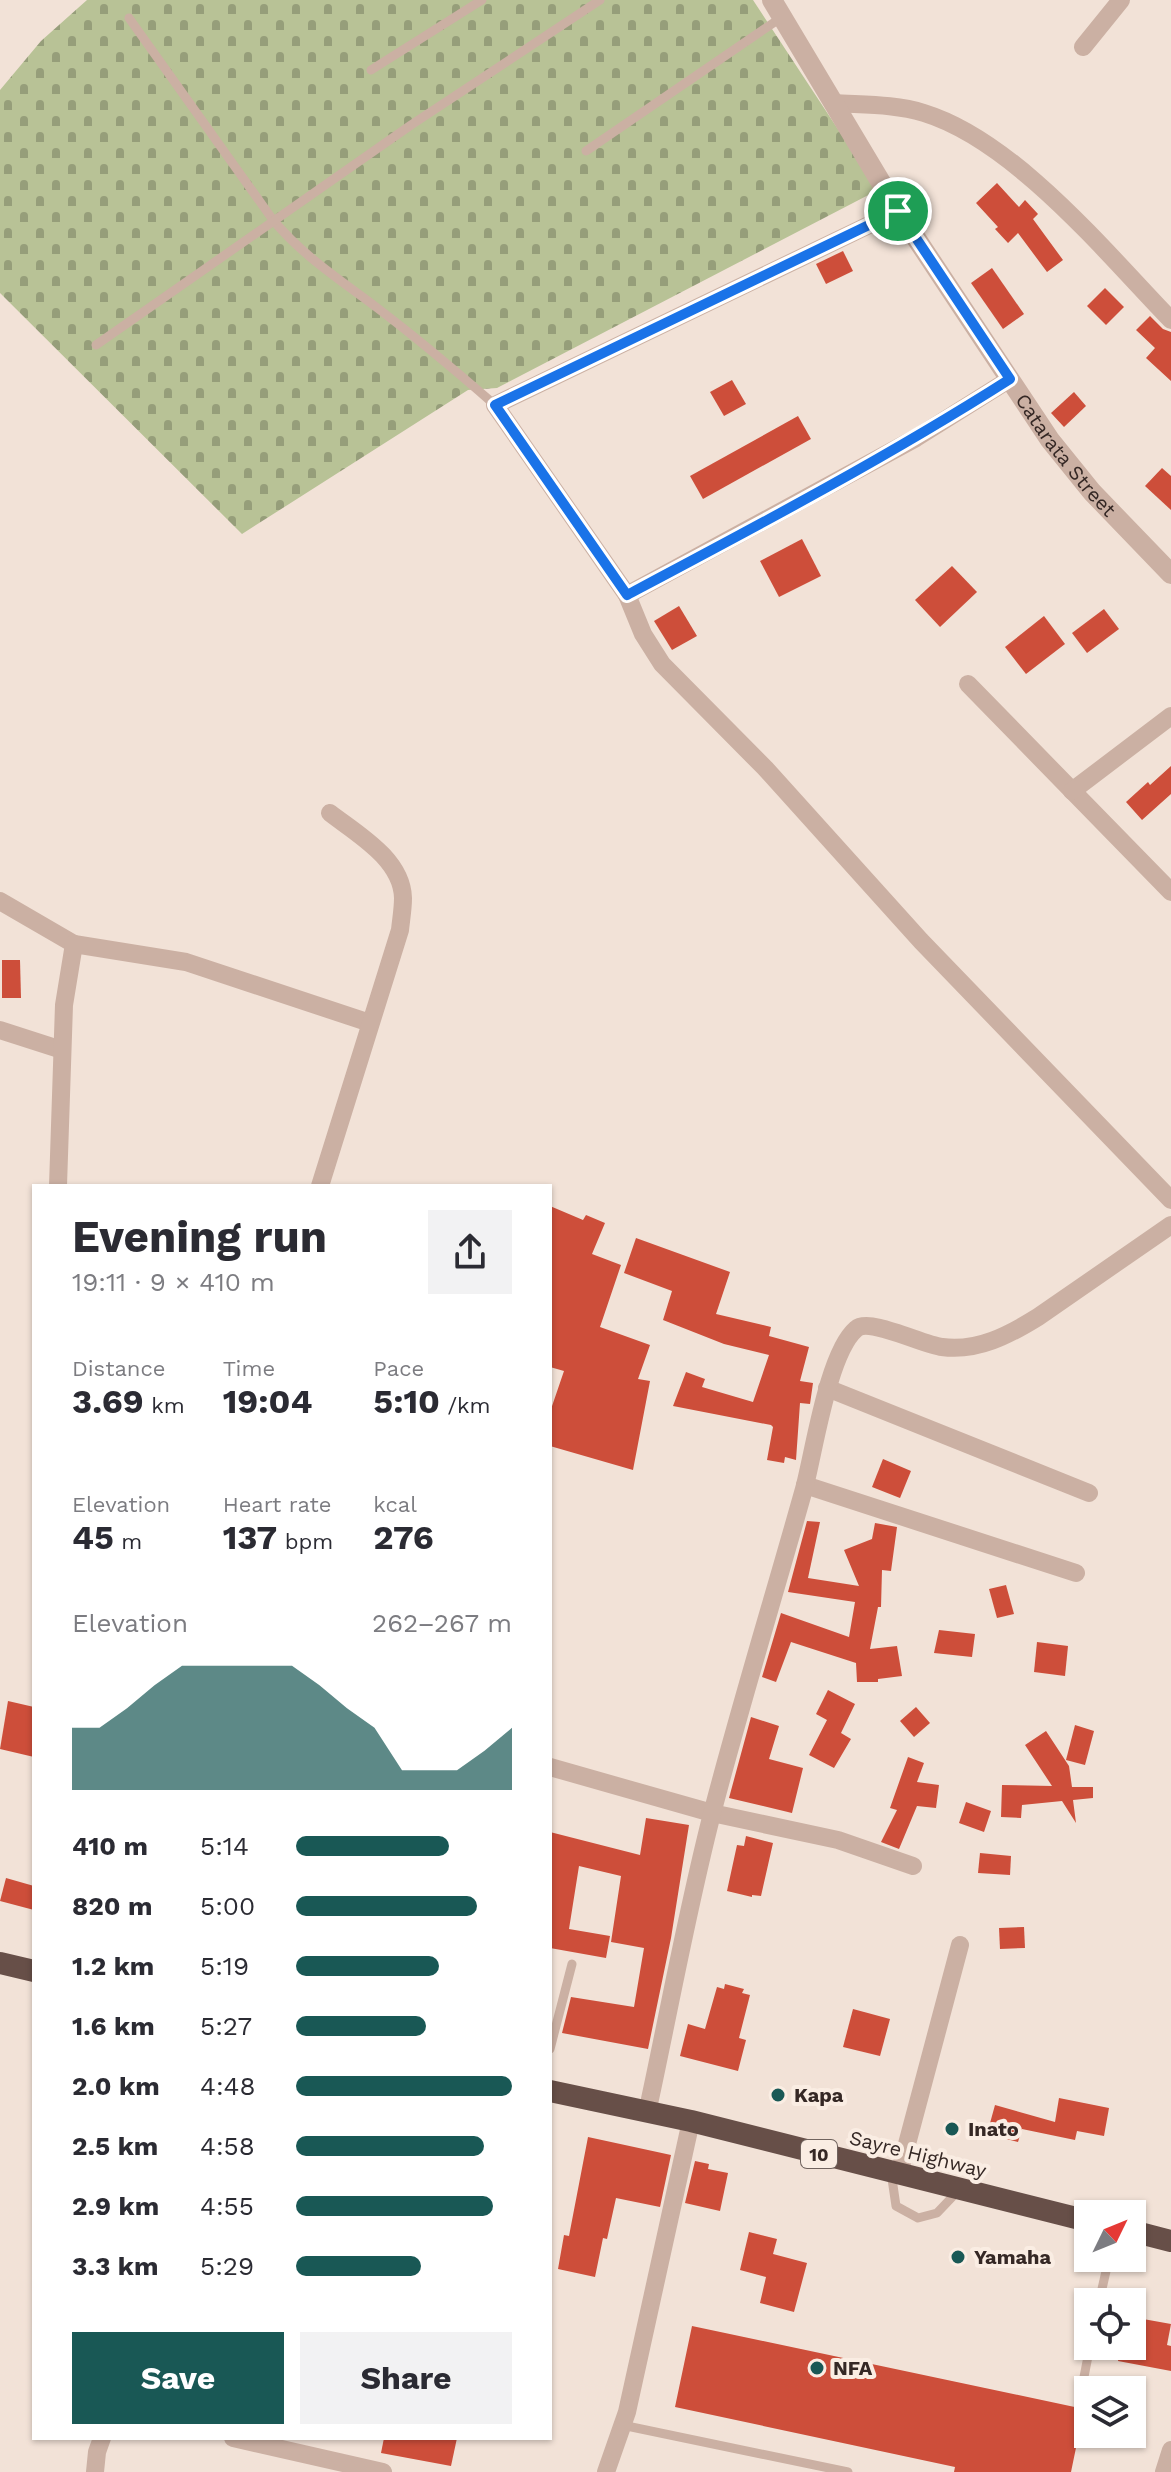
<!DOCTYPE html>
<html lang="en">
<head>
<meta charset="utf-8">
<style>
	:root { --surface:#fff; --page:#f2f2f3; --text:#2b2b33; --muted:#7c7c81; --accent:#195855 }
	body { margin:0; font-family:"Work Sans",sans-serif; background:var(--page); color:var(--text); height:100vh; display:flex; flex-direction:column; font-size:30px; white-space:nowrap }
	* { box-sizing:border-box; margin:0 }
	p { font-size:26px; color:var(--muted) }
	.icon { flex:none; width:44px; height:44px; fill:none; stroke:currentColor; stroke-width:2; stroke-linecap:round; stroke-linejoin:round }
	.map { position:relative; flex:1; overflow:hidden }
	.panel { position:absolute; left:32px; top:1184px; width:520px; height:1256px; display:flex; flex-direction:column; background:var(--surface); border-radius:0px; box-shadow:0 2px 6px #0004 }
	.panel>* { flex:none }
	.needle { width:52px; rotate:47deg }
	.controls { position:absolute; left:1074px; top:2200px; display:grid; gap:16px }
	.controls a { display:grid; place-items:center; width:72px; height:72px; border-radius:0px; background:var(--surface); box-shadow:0 2px 6px #0004; font-size:40px }
	.pin { position:absolute; display:grid; place-items:center; width:68px; height:68px; color:#fff; margin:-34px; border:4px solid #fff; border-radius:50%; box-shadow:0 2px 8px #0007 }
	.round { display:grid; place-items:center; flex:none; width:84px; height:84px; border-radius:0px; background:var(--page) }
	.summary { display:flex; align-items:center; justify-content:space-between; height:136px; padding:0 40px }
	h1 { font-size:44px; font-weight:700; line-height:60px }
	.metrics { display:grid; grid-template-columns:repeat(3,1fr); gap:12px; height:136px; padding:8px 40px }
	.metrics div { display:grid; align-content:center }
	.metrics b { font-size:34px; font-weight:700 }
	.metrics small { font-size:22px; font-weight:400 }
	.metrics p { font-size:22px }
	.chart { height:224px; padding:16px 40px }
	.chart p { display:flex; justify-content:space-between }
	.chart svg { width:100%; height:144px; margin-top:8px; fill:var(--accent); opacity:.7 }
	.button { display:flex; gap:16px; margin-top:auto; padding:16px 40px }
	.button a { flex:1; height:92px; border-radius:0px; background:var(--accent); color:#fff; font-size:32px; font-weight:700; line-height:92px; text-align:center }
	.button a+a { background:var(--page); color:var(--text) }
	ul { padding:0 40px; list-style:none; font-size:26px }
	li { display:grid; grid-template-columns:128px 96px 1fr; align-items:center; height:60px }
	li i { height:20px; border-radius:10px; background:var(--accent) }
	.map>svg:first-child { display:block }
</style>
</head>
<body>
<div class="map">
<svg width="1171" height="2472" viewBox="0 0 1171 2472">
	<defs>
		<pattern id="cemetery-stones" width="16" height="16" patternUnits="userSpaceOnUse" patternTransform="scale(2)"><rect width="16" height="16" fill="#b8c296"/><path d="M2 7V4a2 2 0 0 1 4 0v3zM10 15v-3a2 2 0 0 1 4 0v3z" fill="#969e7a"/></pattern>
	</defs>
	<rect width="100%" height="100%" fill="#f2e2d7"/>
	<!-- cemetery -->
	<path fill="url(#cemetery-stones)" d="M87,0H753L878,190L497,388L468,390L242,534L0,293V90L41,41Z"/>
	<!-- building -->
	<g fill="#cd4e3a">
		<path d="M997,183L1019,207L1025,200L1038,214L1033,219L1063,260L1047,272L1018,233L1008,243L995,229L998,227L976,203Z"/>
		<path d="M843,251L853,271L826,284L816,264Z"/>
		<path d="M992,268L1024,314L1003,329L971,283Z"/>
		<path d="M1105,288L1124,307L1106,325L1087,306Z"/>
		<path d="M1150,316L1163,329L1171,332V381L1146,358L1155,348L1136,330Z"/>
		<path d="M732,380L746,404L724,416L710,392Z"/>
		<path d="M1074,392L1086,406L1064,427L1051,413Z"/>
		<path d="M798,416L811,439L703,499L690,476Z"/>
		<path d="M1162,468L1171,476V510L1145,486Z"/>
		<path d="M802,539L821,576L779,597L760,561Z"/>
		<path d="M952,566L977,592L940,627L915,600Z"/>
		<path d="M679,606L697,636L672,650L654,621Z"/>
		<path d="M1104,609L1119,629L1087,653L1072,633Z"/>
		<path d="M1044,616L1065,644L1026,674L1005,647Z"/>
		<path d="M1171,766V794L1142,820L1126,802L1148,782L1150,785Z"/>
		<path d="M2,960H20L21,998H2Z"/>
		<path d="M550,1206L583,1220L586,1215L605,1223L592,1254L621,1265L600,1327L650,1345L638,1379L650,1381L633,1470L550,1446V1412L564,1371L550,1367Z"/>
		<path d="M636,1238L730,1272L716,1314L771,1327L769,1336L809,1347L800,1381L813,1383L810,1404L800,1403L796,1460L785,1457L784,1463L767,1460L773,1427L771,1425L673,1406L686,1372L705,1379L702,1387L753,1402L769,1355L724,1344L663,1320L672,1291L624,1273Z"/>
		<path d="M883,1459L911,1471L900,1498L872,1487Z"/>
		<path d="M807,1521L820,1522L808,1578L859,1586L844,1550L872,1539L875,1523L897,1527L891,1571L882,1570L881,1607H878L870,1649L897,1646L902,1676L878,1679V1682H857L856,1663L791,1642L776,1682L762,1677L781,1613L849,1637L855,1602L788,1592Z"/>
		<path d="M1006,1585L1014,1614L997,1618L989,1589Z"/>
		<path d="M939,1630L975,1634L972,1657L934,1653Z"/>
		<path d="M1037,1642L1068,1646L1065,1676L1034,1672Z"/>
		<path d="M828,1690L855,1704L841,1733L851,1739L834,1768L809,1755L827,1720L816,1714Z"/>
		<path d="M8,1701L34,1707V1757L0,1749Z"/>
		<path d="M916,1707L930,1723L914,1737L900,1721Z"/>
		<path d="M751,1717L779,1726L769,1759L803,1768L792,1813L729,1798Z"/>
		<path d="M1075,1725L1094,1731L1085,1765L1066,1760Z"/>
		<path d="M1046,1731L1069,1766L1072,1787H1093V1798L1073,1800L1076,1823L1062,1801L1022,1805L1021,1818L1001,1817L1002,1785L1052,1786L1025,1745Z"/>
		<path d="M908,1757L924,1763L917,1782L939,1785L936,1808L917,1806L899,1849L881,1842L897,1810L890,1808Z"/>
		<path d="M966,1802L991,1811L984,1832L959,1823Z"/>
		<path d="M646,1818L689,1825L671,1938L648,2049L562,2033L571,1997L634,2007L644,1948L611,1942L621,1876L579,1866L569,1929L610,1936L606,1958L550,1948V1832L640,1855Z"/>
		<path d="M746,1836L773,1843L761,1896L752,1895V1897L727,1891L737,1845L744,1846Z"/>
		<path d="M980,1853L1011,1856L1010,1875L978,1873Z"/>
		<path d="M6,1878L34,1886V1910L0,1901Z"/>
		<path d="M1024,1927L1025,1948L1000,1949L999,1928Z"/>
		<path d="M725,1984L744,1989L742,1993L750,1995L739,2038L746,2040L738,2071L680,2056L688,2024L705,2029L717,1987L724,1989Z"/>
		<path d="M853,2009L890,2019L880,2056L843,2047Z"/>
		<path d="M1059,2098L1109,2108L1104,2136L1077,2131L1075,2140L1022,2129L1018,2142L987,2134L995,2105L1055,2122Z"/>
		<path d="M588,2137L671,2155L660,2207L616,2198L607,2239L603,2238L595,2277L558,2269L564,2235L569,2236Z"/>
		<path d="M695,2161L709,2164L708,2169L728,2173L720,2211L685,2203Z"/>
		<path d="M749,2232L777,2239L773,2254L807,2263L794,2312L760,2303L766,2277L740,2270Z"/>
		<path d="M1132,2317L1171,2324L1167,2345L1171,2346V2371L1118,2361L1121,2346H1132Z"/>
		<path d="M692,2326L1084,2409L1071,2472H954L955,2467L675,2407Z"/>
		<path d="M384,2438H457L451,2466L381,2453Z"/>
	</g>
	<g fill="none" stroke-linecap="round" stroke-linejoin="round">
		<!-- service -->
		<g stroke="#cbb0a3" stroke-width="9">
			<path d="M129,18L273,220C303,256 339,279 376,307C417,338 456,371 495,405"/>
			<path d="M371,70L482,0"/>
			<path d="M586,151L782,17"/>
			<path d="M96,345L411,125L600,0"/>
			<path d="M550,2049L572,1964"/>
			<path d="M891,2172L896,2206L918,2218L937,2213L957,2192"/>
			<path d="M1099,2302L1109,2258"/>
			<path d="M1083,2382L1090,2346"/>
			<path d="M622,2425L848,2472"/>
		</g>
		<!-- minor -->
		<g stroke="#cbb0a3" stroke-width="18">
			<path d="M1083,47L1121,0"/>
			<path d="M833,103C864,105 895,104 924,113C1015,141 1106,253 1171,320"/>
			<path d="M898,211L495,405L627,595L916,438L1010,379"/>
			<path d="M627,595L643,634L662,664L765,768L921,941L1171,1200"/>
			<path d="M968,684L1171,892"/>
			<path d="M1072,791L1171,716"/>
			<path d="M0,901L74,944"/>
			<path d="M0,1030L62,1050"/>
			<path d="M58,1186L64,1005L74,944L186,962L370,1023"/>
			<path d="M320,1186L400,930C401,920 403,909 403,898C402,859 357,834 330,813"/>
			<path d="M827,1388L1089,1493"/>
			<path d="M805,1485L1076,1573"/>
			<path d="M550,1767L712,1813L838,1840L913,1866"/>
			<path d="M647,2113C669,2012 687,1910 713,1810C741,1703 774,1596 804,1489C814,1452 828,1353 856,1329C869,1317 923,1345 942,1347C977,1352 1009,1335 1038,1317L1171,1225"/>
			<path d="M899,2174L960,1945"/>
			<path d="M233,2438L383,2472"/>
			<path d="M95,2472L97,2452L102,2438"/>
			<path d="M606,2472L627,2412L691,2121"/>
			<path d="M1164,2472L1171,2450"/>
		</g>
		<!-- tertiary -->
		<path stroke="#cbb0a3" stroke-width="20" id="s1" d="M772,0L898,211L1050,440L1092,492L1171,574"/>
		<!-- trunk -->
		<g stroke="#674f48" stroke-width="22">
			<path d="M0,1963L34,1971"/>
			<path d="M550,2091L691,2121L1088,2221"/>
			<path d="M1132,2231L1171,2241"/>
		</g>
	</g>
	<g fill="none" stroke-linecap="round" stroke-linejoin="round">
		<defs>
			<path id="route" d="M898,211L1010,379C886,458 757,526 627,595L495,405Z"/>
		</defs>
		<!-- route casing -->
		<use href="#route" stroke="#fff" stroke-width="16"/>
		<!-- route -->
		<use href="#route" stroke="#1a73e8" stroke-width="10"/>
	</g>
	<!-- markers -->
	<g fill="#195855" stroke="#faede3" stroke-width="3">
		<circle cx="778" cy="2095" r="8"/>
		<circle cx="952" cy="2129" r="8"/>
		<circle cx="958" cy="2257" r="8"/>
		<circle cx="817" cy="2368" r="8"/>
	</g>
	<g text-anchor="middle" dominant-baseline="central" stroke-width="8" stroke-linejoin="round" paint-order="stroke">
		<!-- shield labels -->
		<rect fill="#faede3" stroke="#70635e" stroke-width="2" x="801" y="2140" width="36" height="28" rx="6"/>
		<g font-size="18" font-weight="bold" fill="#352825">
			<text x="819" y="2154">10</text>
		</g>
		<!-- street labels -->
		<g font-size="20" fill="#352825" stroke="#faede3">
			<text stroke="none"><textPath href="#s1" startOffset="542">Catarata Street</textPath></text>
			<text transform="translate(918 2154) rotate(14)">Sayre Highway</text>
		</g>
		<!-- poi labels -->
		<g font-size="20" font-weight="bold" fill="#352825" stroke="#faede3" text-anchor="start">
			<text x="794" y="2095">Kapa</text>
			<text x="968" y="2129">Inato</text>
			<text x="974" y="2257">Yamaha</text>
			<text x="833" y="2368">NFA</text>
		</g>
	</g>
</svg>
<div class="controls">
<a><svg class="needle" viewBox="-14 -14 28 28"><path d="M0-13l5 13h-10z" fill="#e53935"/><path d="M0 13l5-13h-10z" fill="#7c7c81"/></svg></a>
<a><svg class="icon" aria-label="locate" viewBox="0 0 24 24"><circle cx="12" cy="12" r="6"/><path d="M12 2v4M12 18v4M2 12h4M18 12h4"/></svg></a>
<a><svg class="icon" aria-label="layers" viewBox="0 0 24 24"><path d="M12 4l9 5-9 5-9-5zM3 14l9 5 9-5"/></svg></a>
</div>
<div class="pin" style="left:898px;top:211px;background:#1e9e55"><svg class="icon" aria-label="arrive" viewBox="0 0 24 24"><path d="M6 21V4h12l-3 4 3 4H6"/></svg></div>
<section class="panel">
<div class="summary"><div><h1>Evening run</h1><p>19:11 · 9 × 410 m</p></div><a class="round"><svg class="icon" aria-label="share" viewBox="0 0 24 24"><path d="M12 15V3M7 8l5-5 5 5M5 13v7h14v-7"/></svg></a></div>
<div class="metrics">
<div><p>Distance</p><b>3.69<small> km</small></b></div>
<div><p>Time</p><b>19:04</b></div>
<div><p>Pace</p><b>5:10<small> /km</small></b></div>
</div>
<div class="metrics">
<div><p>Elevation</p><b>45<small> m</small></b></div>
<div><p>Heart rate</p><b>137<small> bpm</small></b></div>
<div><p>kcal</p><b>276</b></div>
</div>
<div class="chart"><p><span>Elevation</span>262–267 m</p>
<svg viewBox="0 0 160 44" preserveAspectRatio="none"><path d="M0 44V25L10 25L20 19L30 12L40 6L50 6L60 6L70 6L80 6L90 12L100 19L110 25L120 38L130 38L140 38L150 32L160 25V44z"/></svg>
</div>
<ul>
<li><b>410 m</b>5:14<i style="width:71%"></i></li>
<li><b>820 m</b>5:00<i style="width:84%"></i></li>
<li><b>1.2 km</b>5:19<i style="width:66%"></i></li>
<li><b>1.6 km</b>5:27<i style="width:60%"></i></li>
<li><b>2.0 km</b>4:48<i style="width:100%"></i></li>
<li><b>2.5 km</b>4:58<i style="width:87%"></i></li>
<li><b>2.9 km</b>4:55<i style="width:91%"></i></li>
<li><b>3.3 km</b>5:29<i style="width:58%"></i></li>
</ul>
<div class="button"><a>Save</a><a>Share</a></div>
</section>
</div>
</body>
</html>
